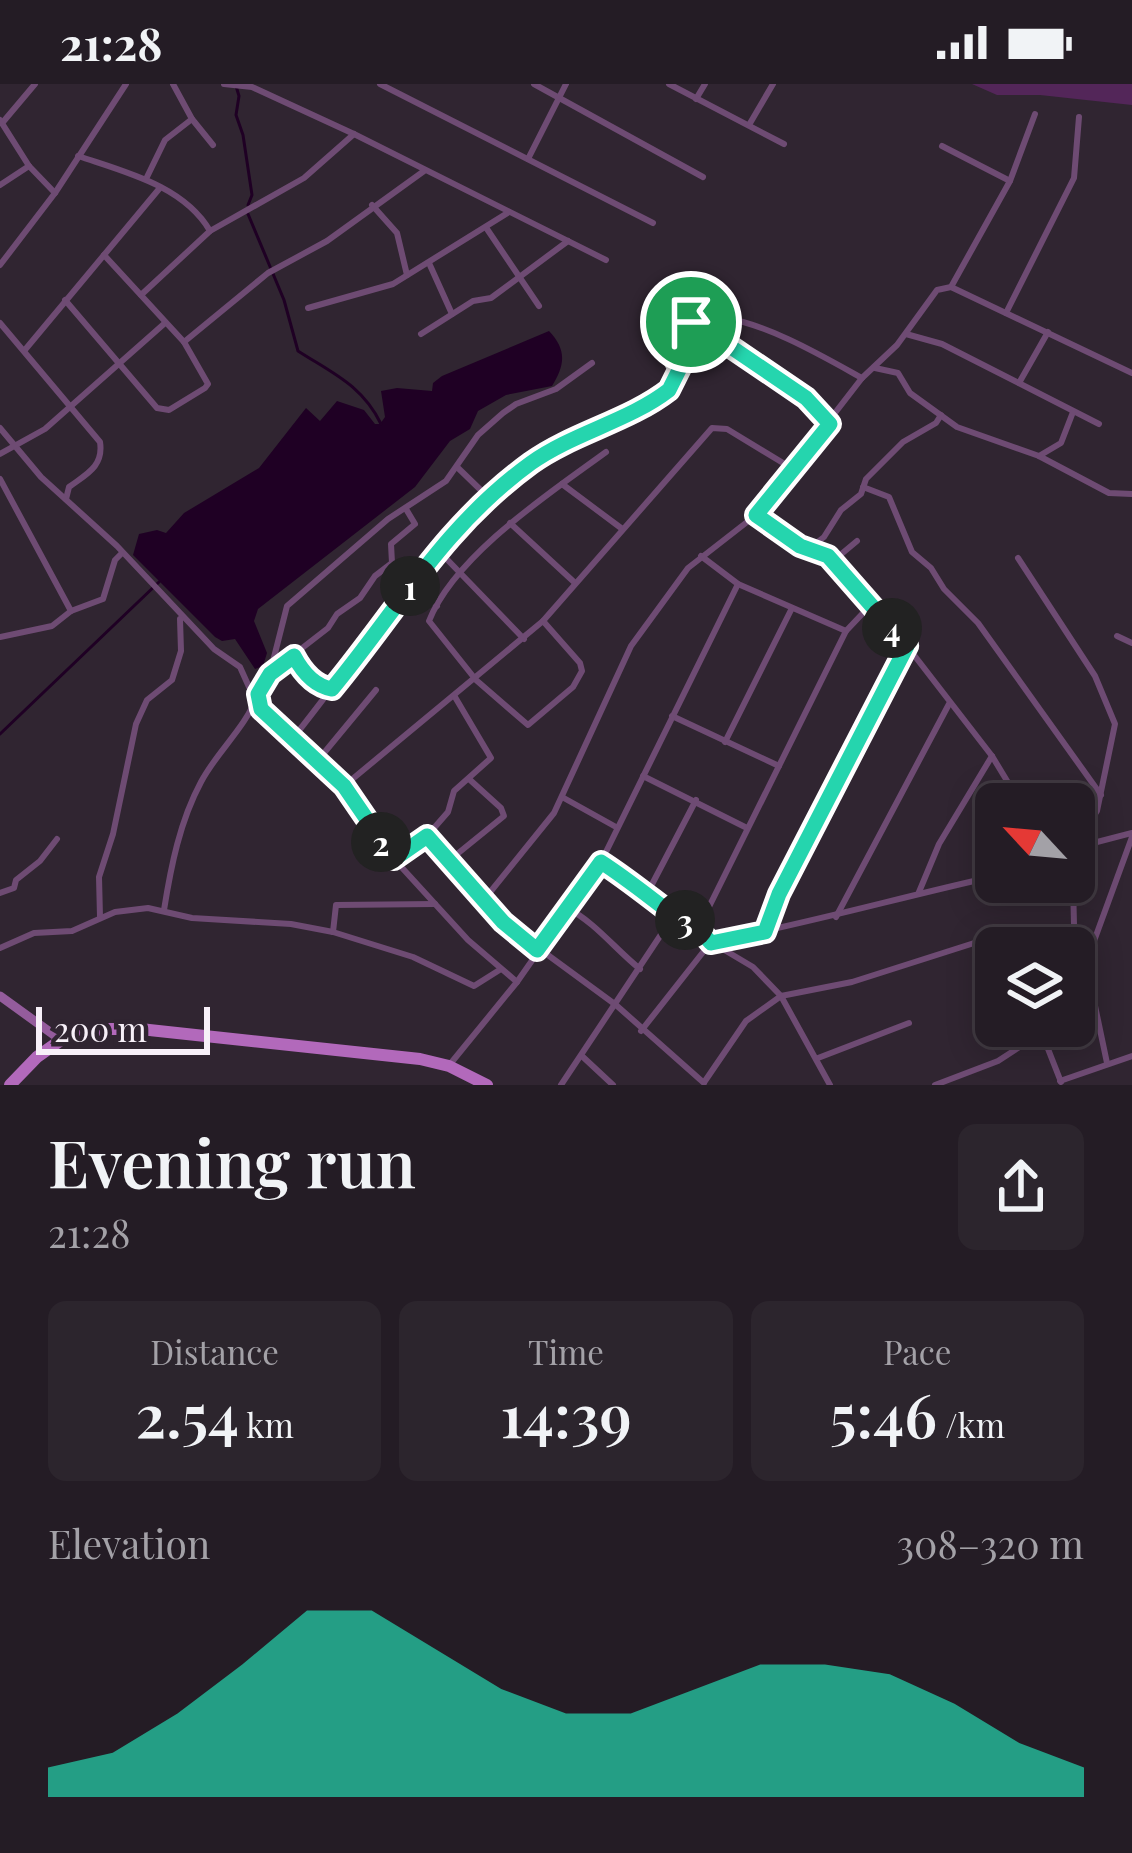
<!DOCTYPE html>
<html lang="en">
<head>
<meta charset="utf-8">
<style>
	:root { --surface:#241c25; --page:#2c252d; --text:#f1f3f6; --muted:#a3a1a7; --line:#413a42; --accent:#25d5ae }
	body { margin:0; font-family:"Playfair Display",serif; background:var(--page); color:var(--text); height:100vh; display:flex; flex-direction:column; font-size:45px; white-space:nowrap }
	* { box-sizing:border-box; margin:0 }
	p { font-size:39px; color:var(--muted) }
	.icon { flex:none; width:66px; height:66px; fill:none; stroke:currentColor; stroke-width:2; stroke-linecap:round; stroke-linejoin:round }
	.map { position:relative; height:1001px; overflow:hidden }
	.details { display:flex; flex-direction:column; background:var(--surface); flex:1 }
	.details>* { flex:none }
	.needle { width:78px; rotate:296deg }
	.controls { position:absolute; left:975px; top:699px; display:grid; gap:24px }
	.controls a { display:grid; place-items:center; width:120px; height:120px; border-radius:18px; background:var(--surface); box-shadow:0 6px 30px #0003,0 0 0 3px var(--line); font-size:60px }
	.scale { position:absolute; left:36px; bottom:30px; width:174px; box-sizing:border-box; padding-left:12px; border:6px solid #f7f0f8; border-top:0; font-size:33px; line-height:42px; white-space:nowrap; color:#f7f0f8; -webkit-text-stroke:9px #302531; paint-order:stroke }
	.pin { position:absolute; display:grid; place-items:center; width:102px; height:102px; color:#fff; margin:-51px; border:6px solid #fff; border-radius:50%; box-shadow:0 3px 12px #0007 }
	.km { position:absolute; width:60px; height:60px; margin:-30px; border-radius:50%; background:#222; color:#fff; font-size:33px; line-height:60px; text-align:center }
	.round { display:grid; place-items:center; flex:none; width:126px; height:126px; border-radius:18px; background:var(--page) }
	.head { display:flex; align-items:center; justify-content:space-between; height:204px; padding:0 48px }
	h1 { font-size:66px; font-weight:600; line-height:90px }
	.metrics { display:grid; grid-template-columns:repeat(3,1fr); gap:18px; height:204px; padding:12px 48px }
	.metrics div { display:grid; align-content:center; border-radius:18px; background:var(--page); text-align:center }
	.metrics b { font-size:60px; font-weight:600 }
	.metrics small { font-size:33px; font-weight:400 }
	.metrics p { font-size:33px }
	.chart { height:336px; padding:24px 48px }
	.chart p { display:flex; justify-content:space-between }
	.chart svg { width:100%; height:216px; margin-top:12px; fill:var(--accent); opacity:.7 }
	.status { display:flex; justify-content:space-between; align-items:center; height:84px; padding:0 60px; background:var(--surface); direction:ltr }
	.status svg { height:33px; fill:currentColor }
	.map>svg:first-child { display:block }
</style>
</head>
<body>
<div class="status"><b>21:28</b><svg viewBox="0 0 49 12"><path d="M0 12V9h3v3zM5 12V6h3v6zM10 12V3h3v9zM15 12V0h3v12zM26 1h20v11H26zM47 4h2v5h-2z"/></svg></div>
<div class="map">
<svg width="1132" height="1001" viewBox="0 0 1132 1001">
	<rect width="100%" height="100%" fill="#302531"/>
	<!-- green -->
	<path fill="#532659" d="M972,0H1132V21L1040,11H997Z"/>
	<!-- water -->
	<path fill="#1f0024" d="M549,247C567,266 565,281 552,302L506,311L478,327L470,345L450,357L415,403L258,525L254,537L267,569L263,582L255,585L235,555L222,557L215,553L133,471L139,450L157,446L166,449L184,429L259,384L306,324L320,337L337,317L364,326L375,340H380L385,333L381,307L397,304L432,307L433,299L442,292Z"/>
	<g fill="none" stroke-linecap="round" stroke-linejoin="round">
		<!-- stream -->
		<g stroke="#1f0024" stroke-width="3">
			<path d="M236,2L239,12L236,31L243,51L252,111L248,121"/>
			<path d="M248,130L284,216L298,267C332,289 362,301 381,340"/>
			<path d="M0,650L159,498"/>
		</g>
		<!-- street -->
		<g stroke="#6e4b73" stroke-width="6">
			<path d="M173,0L192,35L213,61"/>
			<path d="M224,0L252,3L354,50L606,176"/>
			<path d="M380,0L653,139"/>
			<path d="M534,0L703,93"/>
			<path d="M669,0L784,60"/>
			<path d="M696,15L705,0"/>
			<path d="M0,36L29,82L55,109"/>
			<path d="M3,38L35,0"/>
			<path d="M749,41L773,0"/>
			<path d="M942,62L1010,97"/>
			<path d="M78,72C125,88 184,102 210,147"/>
			<path d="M528,75L566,0"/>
			<path d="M146,95L165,56L192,35"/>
			<path d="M0,101L29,82"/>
			<path d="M372,121L397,149L407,191"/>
			<path d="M487,145L539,222"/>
			<path d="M429,179L452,230"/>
			<path d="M0,181L55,109L126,0"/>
			<path d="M951,203L1010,97L1035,30"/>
			<path d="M141,211L210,147L304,94L354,50"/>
			<path d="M65,216L157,324L169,326L205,304L208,300L184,258L104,171"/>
			<path d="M308,224L393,200L509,128"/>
			<path d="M1006,229L1074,94L1079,33"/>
			<path d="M0,239L100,358C104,383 85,391 69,403L66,415"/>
			<path d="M694,240L806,315L830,340"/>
			<path d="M421,250L473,217L491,214L568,157"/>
			<path d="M906,250L942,260L1099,340"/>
			<path d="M184,258L268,189L327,157L424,87"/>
			<path d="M24,267L159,105"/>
			<path d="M875,284L898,289L910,309L957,343L1039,372L1109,409L1132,410"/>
			<path d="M1019,299L1048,248"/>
			<path d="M0,344L41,393L117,462L214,565L240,583L249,603L258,610C245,645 218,666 201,698C180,737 171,782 164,826"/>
			<path d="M0,370L45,345L165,239"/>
			<path d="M1039,372L1061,359L1073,328"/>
			<path d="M457,383L489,414"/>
			<path d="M0,395L71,527"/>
			<path d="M562,400L621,444"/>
			<path d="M863,403L889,413L912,468L931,484L944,505L978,539L1101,711"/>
			<path d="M757,431L800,462L828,472L907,562L992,672L1021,720"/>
			<path d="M510,439L574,498"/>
			<path d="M810,464L824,453L841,426L861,410L866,395L903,358L936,339L941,331"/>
			<path d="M437,465L524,555"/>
			<path d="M701,472L738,500L846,547"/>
			<path d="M1018,474L1095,592L1115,640L1097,727L1074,763"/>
			<path d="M833,477L857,457"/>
			<path d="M414,496L437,522"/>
			<path d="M543,537L580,579L582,587L573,603L528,641L476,596L429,537C455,471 550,409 606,368"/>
			<path d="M1117,552L1132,559"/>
			<path d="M0,553L52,542L71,527L103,515L115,476L121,470"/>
			<path d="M294,571C302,587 314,602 332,605"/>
			<path d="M270,589L328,544L337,530L360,514L375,492L392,479L391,460L415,440L406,425"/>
			<path d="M672,632L779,682"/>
			<path d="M293,654C369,560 432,454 530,381C572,349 627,337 669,306L680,284L661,253L667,237C685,238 705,231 723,234C766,239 824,273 862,294"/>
			<path d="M725,658L792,524"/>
			<path d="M319,675L376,606"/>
			<path d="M643,692L747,744"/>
			<path d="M344,702L543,537L712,344L727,345L793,385"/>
			<path d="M562,713L616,743"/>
			<path d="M427,752L503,838L616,921L704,999"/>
			<path d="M1074,764L1132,749"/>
			<path d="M394,775L427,752L448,728L454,707L491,674L455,613"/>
			<path d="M451,775L504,732L501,724L469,695"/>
			<path d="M601,778L648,808L674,831L699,843L711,858L753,883L781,912L830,1001"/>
			<path d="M1073,798L1074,841L1086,879"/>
			<path d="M648,808L696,716"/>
			<path d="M919,808L939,760L992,672"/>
			<path d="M0,809L14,804L16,796L40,777L57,755"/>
			<path d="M483,817L554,729L631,562L688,484L756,431L862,294L897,261L937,206L951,203L1132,289"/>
			<path d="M567,824C596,839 614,864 640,885"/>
			<path d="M100,833L99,793L113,750L136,640L147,616L172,596L181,567L180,535"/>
			<path d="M836,833L949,620"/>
			<path d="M699,843L846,547L864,528L874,523"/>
			<path d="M333,848L336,821L435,820"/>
			<path d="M765,848L779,810L907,562"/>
			<path d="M0,864L34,849L72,847L115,828L148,824L192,834L291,840L333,848L413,873L474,902L501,885"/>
			<path d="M517,898L468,856L394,775L344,702L261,625L258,610L270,589L287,522L388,435L446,397L478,351L503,329L516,320L556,305L592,279"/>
			<path d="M1039,942L1061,998"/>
			<path d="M641,947L711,858C807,840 901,813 996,792"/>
			<path d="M583,973L613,1001"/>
			<path d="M818,974L909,939"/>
			<path d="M451,979L517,898L601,778L738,500"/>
			<path d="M1107,979L1086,879L1132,753"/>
			<path d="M705,997L746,937L781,912L852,898L993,853L1006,859L1008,864"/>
			<path d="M1060,997L1132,972"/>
			<path d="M561,1001L674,831"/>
			<path d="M935,1001L998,977L1041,949"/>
		</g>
		<!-- secondary -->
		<path stroke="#945c9c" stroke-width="9" d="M0,912L61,956"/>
		<!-- primary -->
		<path stroke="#b269bb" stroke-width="12" d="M10,1001L37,973L61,956L107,945H140L420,975L449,982L487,1001"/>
	</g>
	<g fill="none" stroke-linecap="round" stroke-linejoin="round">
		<defs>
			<path id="route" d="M667,237L691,238L703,244L806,314L830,340L756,431L800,462L828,472L907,562L779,810L765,848L711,859C699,844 687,840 672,830C648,812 626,794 601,778L537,866L503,838L427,752L394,775L344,702L261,625L258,610L270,590L294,572C302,587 314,602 332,605C399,524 443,443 531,379C573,349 629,337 669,306L680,284L661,253Z"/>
		</defs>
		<!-- route casing -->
		<use href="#route" stroke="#fff" stroke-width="24"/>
		<!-- route -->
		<use href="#route" stroke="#25d5ae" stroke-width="15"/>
	</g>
</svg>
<div class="controls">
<a><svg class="needle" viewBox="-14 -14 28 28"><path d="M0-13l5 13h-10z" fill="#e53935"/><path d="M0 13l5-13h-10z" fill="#a3a1a7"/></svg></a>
<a><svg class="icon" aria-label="layers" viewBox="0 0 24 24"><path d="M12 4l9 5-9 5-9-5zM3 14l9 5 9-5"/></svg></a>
</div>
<div class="scale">200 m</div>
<div class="pin" style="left:691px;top:238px;background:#1e9e55"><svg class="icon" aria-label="arrive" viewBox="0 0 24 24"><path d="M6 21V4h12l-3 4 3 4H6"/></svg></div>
<b class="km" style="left:410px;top:502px">1</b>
<b class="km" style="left:381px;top:758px">2</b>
<b class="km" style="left:685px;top:836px">3</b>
<b class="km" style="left:892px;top:544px">4</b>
</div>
<section class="details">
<div class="head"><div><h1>Evening run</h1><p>21:28</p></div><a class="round"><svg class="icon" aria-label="share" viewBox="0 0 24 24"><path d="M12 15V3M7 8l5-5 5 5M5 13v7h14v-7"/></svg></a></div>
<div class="metrics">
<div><p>Distance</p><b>2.54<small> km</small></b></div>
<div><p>Time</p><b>14:39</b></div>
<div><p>Pace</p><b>5:46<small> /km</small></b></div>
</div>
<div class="chart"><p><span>Elevation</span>308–320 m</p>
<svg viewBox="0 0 160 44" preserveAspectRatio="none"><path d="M0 44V38L10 35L20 27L30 17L40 6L50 6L60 14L70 22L80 27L90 27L100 22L110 17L120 17L130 19L140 25L150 33L160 38V44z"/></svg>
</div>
</section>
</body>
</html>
